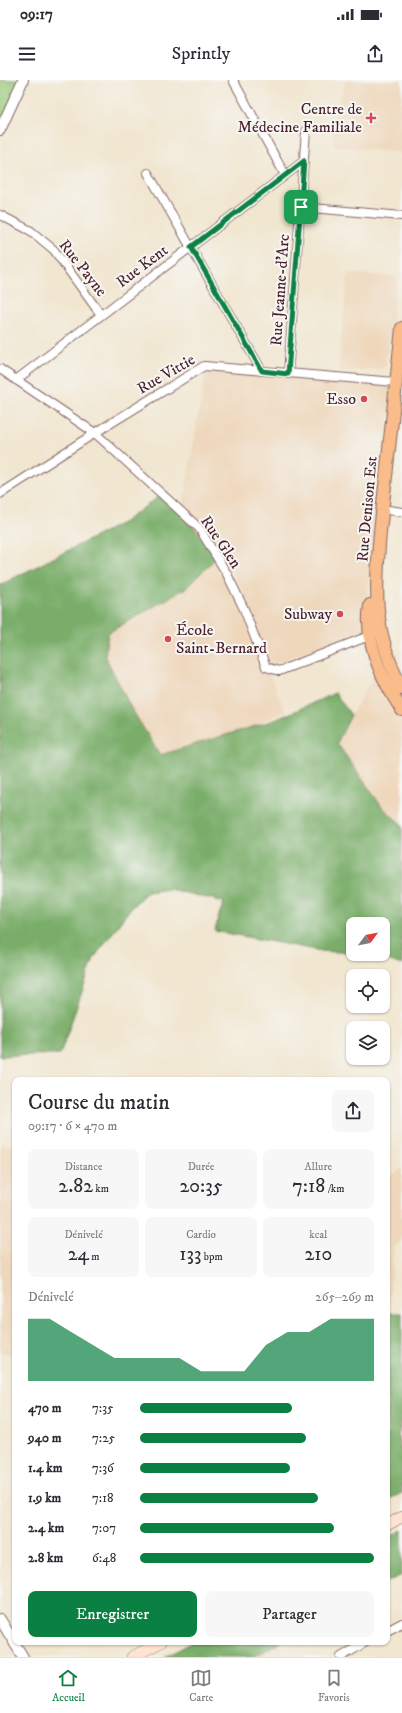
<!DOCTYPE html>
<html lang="fr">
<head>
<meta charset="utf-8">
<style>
	:root { --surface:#fff; --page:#f7f7f7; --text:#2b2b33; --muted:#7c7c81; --line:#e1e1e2; --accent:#0b8043 }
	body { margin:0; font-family:"IM FELL DW Pica",serif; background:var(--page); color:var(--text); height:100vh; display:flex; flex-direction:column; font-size:15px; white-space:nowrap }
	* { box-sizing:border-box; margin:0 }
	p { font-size:13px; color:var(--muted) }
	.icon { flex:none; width:22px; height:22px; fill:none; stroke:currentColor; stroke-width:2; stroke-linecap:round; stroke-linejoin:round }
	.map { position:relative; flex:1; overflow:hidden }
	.sheet { position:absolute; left:12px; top:997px; width:378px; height:568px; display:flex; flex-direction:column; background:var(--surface); border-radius:8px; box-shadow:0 1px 3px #0004 }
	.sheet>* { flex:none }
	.needle { width:26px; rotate:58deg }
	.controls { position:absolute; left:346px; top:837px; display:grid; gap:8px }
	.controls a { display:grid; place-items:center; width:44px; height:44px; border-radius:8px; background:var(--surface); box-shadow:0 1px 3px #0004; font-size:20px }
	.pin { position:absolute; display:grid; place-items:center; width:34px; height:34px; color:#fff; margin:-17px; border-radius:8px; box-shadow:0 2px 6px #0006 }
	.round { display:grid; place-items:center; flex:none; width:42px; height:42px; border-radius:8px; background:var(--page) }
	.summary { display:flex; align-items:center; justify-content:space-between; height:68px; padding:0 16px }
	h1 { font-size:22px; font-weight:600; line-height:30px }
	.metrics { display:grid; grid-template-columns:repeat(3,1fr); gap:6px; height:68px; padding:4px 16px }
	.metrics div { display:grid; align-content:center; border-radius:8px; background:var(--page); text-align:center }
	.metrics b { font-size:20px; font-weight:600 }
	.metrics small { font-size:11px; font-weight:400 }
	.metrics p { font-size:11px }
	.chart { height:112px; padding:8px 16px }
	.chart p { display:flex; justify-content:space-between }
	.chart svg { width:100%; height:72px; margin-top:4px; fill:var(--accent); opacity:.7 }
	.action { display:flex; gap:8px; margin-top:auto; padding:8px 16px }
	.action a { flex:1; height:46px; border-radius:8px; background:var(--accent); color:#fff; font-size:16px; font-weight:600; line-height:46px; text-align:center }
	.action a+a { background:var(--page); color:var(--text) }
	ul { padding:0 16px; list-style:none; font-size:13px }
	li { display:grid; grid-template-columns:64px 48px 1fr; align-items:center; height:30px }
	li i { height:10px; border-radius:5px; background:var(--accent) }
	.status { display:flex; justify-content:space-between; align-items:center; height:28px; padding:0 20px; background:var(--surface); direction:ltr }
	.status svg { height:11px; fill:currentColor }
	header { display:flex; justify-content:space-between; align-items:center; height:52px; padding:0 16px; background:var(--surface); font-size:18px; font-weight:600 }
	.menu { display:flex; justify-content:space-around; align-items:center; height:56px; border-top:1px solid var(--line); background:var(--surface); font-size:11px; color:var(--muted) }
	.menu a { display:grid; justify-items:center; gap:2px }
	.menu .on { color:var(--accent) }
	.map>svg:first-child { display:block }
</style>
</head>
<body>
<div class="status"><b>09:17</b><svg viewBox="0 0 49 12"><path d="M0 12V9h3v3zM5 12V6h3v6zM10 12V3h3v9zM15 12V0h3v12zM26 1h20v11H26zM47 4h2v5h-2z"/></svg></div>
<header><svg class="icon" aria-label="menu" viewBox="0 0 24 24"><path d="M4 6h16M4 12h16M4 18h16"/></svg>Sprintly<svg class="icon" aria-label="share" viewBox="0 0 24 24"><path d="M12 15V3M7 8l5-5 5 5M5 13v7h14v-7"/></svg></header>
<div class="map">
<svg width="402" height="1577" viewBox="0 0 402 1577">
	<rect width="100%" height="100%" fill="#f6f6f2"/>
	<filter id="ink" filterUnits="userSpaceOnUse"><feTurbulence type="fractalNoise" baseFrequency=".025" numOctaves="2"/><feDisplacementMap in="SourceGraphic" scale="8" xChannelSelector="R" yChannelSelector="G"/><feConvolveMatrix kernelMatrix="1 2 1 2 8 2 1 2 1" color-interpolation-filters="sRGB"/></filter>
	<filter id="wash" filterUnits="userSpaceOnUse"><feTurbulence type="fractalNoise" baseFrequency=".012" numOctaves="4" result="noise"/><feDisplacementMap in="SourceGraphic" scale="16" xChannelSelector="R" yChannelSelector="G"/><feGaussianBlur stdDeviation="0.9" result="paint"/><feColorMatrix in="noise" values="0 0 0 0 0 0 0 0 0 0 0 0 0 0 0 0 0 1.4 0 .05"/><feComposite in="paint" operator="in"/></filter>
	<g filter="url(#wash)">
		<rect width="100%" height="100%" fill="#f1e6d0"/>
		<!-- built -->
		<g fill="#eed7bb">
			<path d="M346,0H402V73L334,66L333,39Z"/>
			<path d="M348,193L398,197L385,288L338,292Z"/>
			<path d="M206,289L393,305L364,550L271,585L243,512L224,478L183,426Z"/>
			<path d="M199,448L227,494L285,631L156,696L66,530Z"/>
			<path d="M376,591L402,636V745L382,727L337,661Z"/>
			<path d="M0,1063L15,1067V1274L0,1272Z"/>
			<path d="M402,1089V1161L394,1167L387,1257V1093L394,1094Z"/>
			<path d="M279,1564L286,1577H253Z"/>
		</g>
		<!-- green -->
		<path fill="#97c979" stroke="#707452" d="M0,0H23L0,48Z"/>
		<!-- forest -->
		<g fill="#79ad69" stroke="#62664a">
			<path d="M165,412L218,476L186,508L108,553L105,576L131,628L160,675L275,640L335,613L351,635L337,663L382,727L402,745V885L371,874H365H383V844H353V873L322,871L215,851L219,835L224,822L169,809L147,812L130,829L94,878L60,974L0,976V505L124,442Z"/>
			<path d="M388,1233H402V1340L398,1357L402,1374V1413L387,1420Z"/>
			<path d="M402,1450V1495L387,1502V1458Z"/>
			<path d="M193,1562H280L253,1577H165Z"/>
		</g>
	</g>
	<g filter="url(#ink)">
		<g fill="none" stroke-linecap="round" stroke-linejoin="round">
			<defs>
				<g id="minor">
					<path d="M233,0L285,95"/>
					<path d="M148,93L262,291"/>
					<path d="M301,127L402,136"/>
					<path d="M0,135L31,151L54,170L101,235"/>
					<path d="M0,289L95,353L199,448L227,494L244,529L266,587L279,591L374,554"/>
					<path d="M288,294L306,51"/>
					<path d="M16,300L304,81"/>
					<path d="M0,414L95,353L204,286L395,302"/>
					<path d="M382,429L402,432"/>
					<path d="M387,1551L402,1543"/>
					<path d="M341,1577L366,1562"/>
				</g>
				<g id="tertiary">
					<path d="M0,50L23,0"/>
					<path d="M0,1539L23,1577"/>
				</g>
				<g id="secondary">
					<path d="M387,1445L402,1437"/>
					<path d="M132,1577L161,1562"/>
				</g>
				<g id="primary">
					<path d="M402,248L380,452C375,513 373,553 402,609"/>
					<path d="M370,525C364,563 382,600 402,630"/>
				</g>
			</defs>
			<!-- minor casing -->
			<use href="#minor" stroke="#846565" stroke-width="10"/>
			<!-- tertiary casing -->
			<use href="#tertiary" stroke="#846565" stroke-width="12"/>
			<!-- secondary casing -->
			<use href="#secondary" stroke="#846565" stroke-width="12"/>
			<!-- primary casing -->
			<use href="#primary" stroke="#846565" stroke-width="14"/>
			<!-- minor -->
			<use href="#minor" stroke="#fff" stroke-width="8"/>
			<!-- tertiary -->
			<use href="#tertiary" stroke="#fff" stroke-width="10"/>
			<!-- secondary -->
			<use href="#secondary" stroke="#fde4d0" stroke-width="11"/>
			<!-- primary -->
			<use href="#primary" stroke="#f9bc8a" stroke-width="12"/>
		</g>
	</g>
	<g fill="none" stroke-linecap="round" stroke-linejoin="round" filter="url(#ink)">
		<defs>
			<path id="route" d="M304,81L288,294L262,291L191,167Z"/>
		</defs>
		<!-- route casing -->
		<use href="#route" stroke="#fff" stroke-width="8"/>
		<!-- route -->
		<use href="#route" stroke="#0b8043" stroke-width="5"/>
	</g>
	<!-- markers -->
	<g fill="#d1495b" stroke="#f6f6f2" stroke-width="1.5">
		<path d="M369 32h4v4h4v4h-4v4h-4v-4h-4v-4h4z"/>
		<circle cx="364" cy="319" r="4"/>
		<circle cx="340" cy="534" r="4"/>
		<circle cx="168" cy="559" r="4"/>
	</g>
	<g text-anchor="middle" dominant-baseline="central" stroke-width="4" stroke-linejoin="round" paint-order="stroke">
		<!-- poi labels -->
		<g font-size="16" fill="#4a1f2b" stroke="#f6f6f2" text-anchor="end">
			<text x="362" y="29">Centre de<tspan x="362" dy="18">Médecine Familiale</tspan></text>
			<text x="356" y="319">Esso</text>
			<text x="332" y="534">Subway</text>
			<text x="176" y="550" text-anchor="start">École<tspan x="176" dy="18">Saint-Bernard</tspan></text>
		</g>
		<!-- street labels -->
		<g font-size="16" fill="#4a1f2b" stroke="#f6f6f2">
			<text transform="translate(142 186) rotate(-37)">Rue Kent</text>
			<text transform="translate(83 188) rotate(52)">Rue Payne</text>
			<text transform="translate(280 210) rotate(-86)">Rue Jeanne-d'Arc</text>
			<text transform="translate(166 294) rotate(-30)">Rue Vittie</text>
			<text transform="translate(367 429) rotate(-85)">Rue Denison Est</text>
			<text transform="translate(221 462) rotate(56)">Rue Glen</text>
		</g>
	</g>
</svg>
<div class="controls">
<a><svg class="needle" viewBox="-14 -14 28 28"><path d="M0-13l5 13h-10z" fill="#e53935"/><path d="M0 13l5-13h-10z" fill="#7c7c81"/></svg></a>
<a><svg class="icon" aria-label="locate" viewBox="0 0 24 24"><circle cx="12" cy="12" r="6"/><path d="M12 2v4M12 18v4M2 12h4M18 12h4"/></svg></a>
<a><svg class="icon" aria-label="layers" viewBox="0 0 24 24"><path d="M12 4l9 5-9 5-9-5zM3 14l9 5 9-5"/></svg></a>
</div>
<div class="pin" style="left:301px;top:127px;background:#1e9e55"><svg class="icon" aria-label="arrive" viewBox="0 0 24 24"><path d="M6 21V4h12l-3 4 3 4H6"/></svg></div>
<section class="sheet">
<div class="summary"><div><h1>Course du matin</h1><p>09:17 · 6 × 470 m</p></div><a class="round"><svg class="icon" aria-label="share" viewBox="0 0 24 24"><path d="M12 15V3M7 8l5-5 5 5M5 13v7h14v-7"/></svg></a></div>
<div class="metrics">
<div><p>Distance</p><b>2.82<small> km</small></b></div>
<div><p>Durée</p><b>20:35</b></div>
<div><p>Allure</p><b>7:18<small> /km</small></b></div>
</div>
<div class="metrics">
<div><p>Dénivelé</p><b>24<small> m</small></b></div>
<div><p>Cardio</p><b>133<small> bpm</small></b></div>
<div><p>kcal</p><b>210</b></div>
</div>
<div class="chart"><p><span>Dénivelé</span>265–269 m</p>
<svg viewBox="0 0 160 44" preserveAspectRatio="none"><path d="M0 44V6L10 6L20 14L30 22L40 30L50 30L60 30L70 30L80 38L90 38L100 38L110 22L120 14L130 14L140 6L150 6L160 6V44z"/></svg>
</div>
<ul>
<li><b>470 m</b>7:35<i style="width:65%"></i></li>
<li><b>940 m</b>7:25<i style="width:71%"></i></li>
<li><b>1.4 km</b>7:36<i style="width:64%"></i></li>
<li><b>1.9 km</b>7:18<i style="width:76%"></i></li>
<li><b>2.4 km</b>7:07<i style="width:83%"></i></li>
<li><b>2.8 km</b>6:48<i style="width:100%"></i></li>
</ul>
<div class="action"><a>Enregistrer</a><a>Partager</a></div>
</section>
</div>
<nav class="menu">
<a class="on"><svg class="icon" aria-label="home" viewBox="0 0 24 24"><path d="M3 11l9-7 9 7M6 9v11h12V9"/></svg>Accueil</a>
<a><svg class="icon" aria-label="map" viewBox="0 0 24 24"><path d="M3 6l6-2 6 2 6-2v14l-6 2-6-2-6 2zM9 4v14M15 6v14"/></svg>Carte</a>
<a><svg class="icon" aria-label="saved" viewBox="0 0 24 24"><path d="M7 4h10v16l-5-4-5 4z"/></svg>Favoris</a>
</nav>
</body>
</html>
